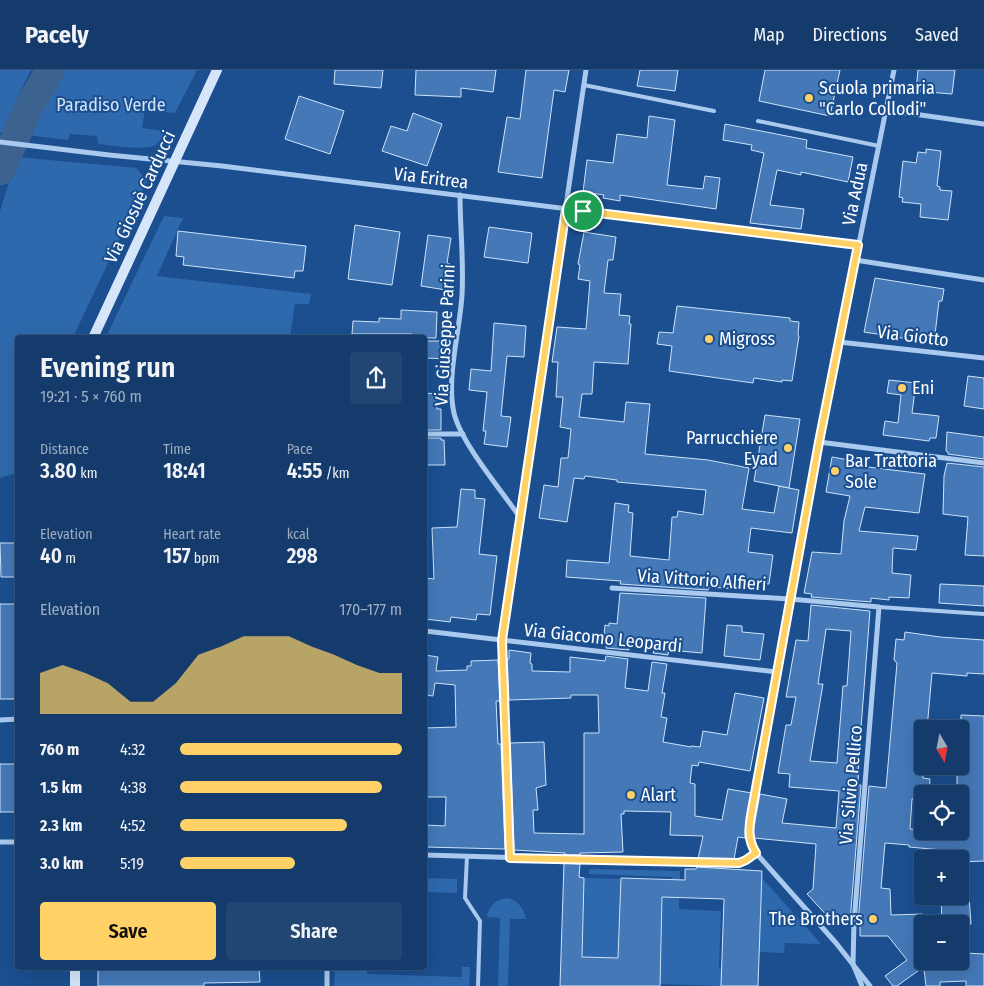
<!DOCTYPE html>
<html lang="en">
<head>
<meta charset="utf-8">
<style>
	:root { --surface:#143b6b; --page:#214673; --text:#f1f3f6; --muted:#9dadc1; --line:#33557e; --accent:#ffd166 }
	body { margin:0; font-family:"Fira Sans Condensed",sans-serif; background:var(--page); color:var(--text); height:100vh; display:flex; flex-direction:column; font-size:19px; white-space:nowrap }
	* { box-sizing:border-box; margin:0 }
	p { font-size:16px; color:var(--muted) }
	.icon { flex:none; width:28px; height:28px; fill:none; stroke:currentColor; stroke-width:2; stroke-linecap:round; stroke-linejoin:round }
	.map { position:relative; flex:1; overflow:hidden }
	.sheet { position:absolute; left:15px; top:265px; width:412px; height:635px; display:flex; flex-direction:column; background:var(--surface); border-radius:5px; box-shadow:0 5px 20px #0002,0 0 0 1px var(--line) }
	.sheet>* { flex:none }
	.needle { width:32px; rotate:170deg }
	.controls { position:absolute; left:914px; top:650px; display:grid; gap:10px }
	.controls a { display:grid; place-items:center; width:55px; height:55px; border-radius:5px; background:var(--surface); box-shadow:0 5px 20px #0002,0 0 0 1px var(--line); font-size:25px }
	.pin { position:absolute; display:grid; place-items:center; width:42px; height:42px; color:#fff; margin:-21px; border:2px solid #fff; border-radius:50%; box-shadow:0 1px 5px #0007 }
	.round { display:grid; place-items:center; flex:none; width:52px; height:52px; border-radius:5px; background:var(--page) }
	.summary { display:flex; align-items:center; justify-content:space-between; height:85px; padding:0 25px }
	h1 { font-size:28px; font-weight:600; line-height:38px }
	.stats { display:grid; grid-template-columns:repeat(3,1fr); gap:8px; height:85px; padding:5px 25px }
	.stats div { display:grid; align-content:center }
	.stats b { font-size:21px; font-weight:600 }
	.stats small { font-size:14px; font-weight:400 }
	.stats p { font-size:14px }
	.chart { height:140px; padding:10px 25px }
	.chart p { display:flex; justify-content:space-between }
	.chart svg { width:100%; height:90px; margin-top:5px; fill:var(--accent); opacity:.7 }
	.primary-button { display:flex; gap:10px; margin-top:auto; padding:10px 25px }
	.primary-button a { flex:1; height:58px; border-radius:5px; background:var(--accent); color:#111; font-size:20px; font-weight:600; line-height:58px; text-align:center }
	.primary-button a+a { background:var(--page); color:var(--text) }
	ul { padding:0 25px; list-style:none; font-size:16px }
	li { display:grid; grid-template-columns:80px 60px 1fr; align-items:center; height:38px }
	li i { height:12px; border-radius:6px; background:var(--accent) }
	header { display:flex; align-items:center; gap:30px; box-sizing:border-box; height:70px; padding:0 25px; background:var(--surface); border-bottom:1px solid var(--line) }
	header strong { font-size:24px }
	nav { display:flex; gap:28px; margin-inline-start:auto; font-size:18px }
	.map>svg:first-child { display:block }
</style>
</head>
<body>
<header>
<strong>Pacely</strong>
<nav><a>Map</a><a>Directions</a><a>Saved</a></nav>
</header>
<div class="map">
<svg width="984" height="916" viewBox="0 0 984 916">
	<rect width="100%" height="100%" fill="#1b4f8f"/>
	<!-- green -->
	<g fill="#2e69ad">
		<path d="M0,0H31L14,35L7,63L0,62Z"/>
		<path d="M61,0H197L175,43L145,40L142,58L166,61C164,65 161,70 157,74C145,82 112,75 98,74L97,66L70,64L68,70L28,65L40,39Z"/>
		<path d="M17,87L136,98L147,111L73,267L18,268L17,403L0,408V141Z"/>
		<path d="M164,146L183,148L157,206L311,224L309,234H295L290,267H106Z"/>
		<path d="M589,799L680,801L679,839L721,841L719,898L722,899L721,916L660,914L663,812L672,813V807L589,804Z"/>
		<path d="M425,808L457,809V823L425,822Z"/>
		<path d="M584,808L621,809L618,888L582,887Z"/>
		<path d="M762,808L821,874L785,873L784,883L759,882Z"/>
		<path d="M508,828C519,831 524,839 526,849H510L508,916H498L500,848L488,847L487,845C490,834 497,829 508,828Z"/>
		<path d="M462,897H470L469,916H334L335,898H367V904L462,907Z"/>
	</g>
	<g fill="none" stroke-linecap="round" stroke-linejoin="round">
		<!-- river -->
		<path stroke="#3c6290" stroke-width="29" d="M0,101L30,35L50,0"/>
	</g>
	<!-- building -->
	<g fill="#4478b7" stroke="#cfe3fa" fill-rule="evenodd">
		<path d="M335,0H383L381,18L334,14Z"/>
		<path d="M416,0H496L493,22L461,18V27L415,25Z"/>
		<path d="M526,0H569L565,22L554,20L542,108L498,102L507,47L520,49Z"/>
		<path d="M640,0H678L675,21L637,16Z"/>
		<path d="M765,0H840L830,46L759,31Z"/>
		<path d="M918,0H955L952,24L916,21Z"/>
		<path d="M299,26L344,41L330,84L285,69Z"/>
		<path d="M413,43L442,54L427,96L382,81L391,56L407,61Z"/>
		<path d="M649,46L675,50L667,115L703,119L705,106L720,108L716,139L620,125V131L603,128L604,125L583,122L587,90L613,93L617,64L647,68Z"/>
		<path d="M725,54L807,70L806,78L853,87L848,112L801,102V105L777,100L770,135L804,139L801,159L750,153L764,83L751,80L752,75L723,70Z"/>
		<path d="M926,79L941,81L937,116L940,117V120L952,121L948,150L920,147L921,134L902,132L903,128L899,127L903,91L916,93L918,82L926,83Z"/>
		<path d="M355,155L400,162L392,215L348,209Z"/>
		<path d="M489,157L532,163L528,193L484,187Z"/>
		<path d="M178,161L306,176L303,201H295L294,208L183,195L184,187L176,186Z"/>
		<path d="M584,162L616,167L613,190H608L604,223L621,224L619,245L630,246L629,254H631L628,294L594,292L592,324H582L579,347L624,352L626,332L650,334L645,384L708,390L749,398L742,439L774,443L779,416L799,420L792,463L751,458L748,482L773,485L769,514L757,513L756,518L737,516V519L709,517L708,520L620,514L621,511L566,507L567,490L609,493L615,433L629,435L628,442L633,443L630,486L669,490L672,447H677L678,441L703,445L706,420L617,412V410L585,406L584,409L574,408L567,452L539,448L544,415L558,417L561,388H568L571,359L560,357L563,327H556L558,292H552L557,257L586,259L590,211L578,209L580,195L578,194Z"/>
		<path d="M428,165L451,168L447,193L450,194L446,220L421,216Z"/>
		<path d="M875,208L944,219L942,231H939L934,273L864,262Z"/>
		<path d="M677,236L790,248V251L799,252L798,265L799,266L792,311L782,310V312L754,308L753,313L669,301L672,276L657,274L659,262L673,263Z"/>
		<path d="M401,240L437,242L436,268H412V264H352L353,251L379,252V248L401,249Z"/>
		<path d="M494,253L526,256L524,287L507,286L501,346L511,347L507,377L484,374L486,361H483L487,322L469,320L471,299L491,301Z"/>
		<path d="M425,271H446L447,289L425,288Z"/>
		<path d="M968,306L984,308V339L964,336Z"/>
		<path d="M889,310L916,313L912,343L939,346L936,368H930L929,371L883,365L885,351L898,353L901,325L887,323Z"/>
		<path d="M425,323L438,324L437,339H441V360H425Z"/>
		<path d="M765,345L800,349L789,418L754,411Z"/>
		<path d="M947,362L984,367V389L948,384V382L946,381Z"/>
		<path d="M425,368H441V370H444L445,395H425Z"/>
		<path d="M832,387L861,392L860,396L925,404L919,443L865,437L859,461L918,466L916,480L893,478L892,503L911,505L909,528L889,527V530L871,528V532L811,527L812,524L804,523L812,482L841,484L844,451L850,426L826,422Z"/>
		<path d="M947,393L984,397V486L965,485L968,447L943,444L944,406Z"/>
		<path d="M461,419L475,420V428L485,429L479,484L497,486L490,545L477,544L476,550L451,547L450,552L425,549V508L434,509L432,458L457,457Z"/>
		<path d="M0,473H18V507H1Z"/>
		<path d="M940,514L984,516V536L939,533Z"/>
		<path d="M620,523L706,528L702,583L669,580L668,585L653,583L654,579L629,576V580L606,578L607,571L604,565L605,555L609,556V553L617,554Z"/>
		<path d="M0,534H18V561H15V607L18,606V629H0Z"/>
		<path d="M811,535L870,541L859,684L858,715H861L850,852L831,850L807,824L813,819L816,774L754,768L753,762L760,724L787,729L782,753L836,758L839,721L789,717L790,704L778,703L786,655H791L796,627H786L796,570L808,571ZM826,559L851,561L847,616H843L837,693L810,691L823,614H818Z"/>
		<path d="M727,555L742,556V562L764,564L760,590L724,586Z"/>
		<path d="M905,562L940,567L984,570V604L967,603V606L932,603L927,659H922L923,708L930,709L929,723L922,724V730L912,729L910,759L922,760V761H960V724H957V706H958L957,696H960L961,645L984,646V791L960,792V788H954L953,781L909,777V775L885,773L881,818L890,819L891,845L922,844V898L897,916H893L885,906L907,890L888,866H860V853H858L869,716L886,718L897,593L894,590L896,569L904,570Z"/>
		<path d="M509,580L531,583L530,593L532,594V601L570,602V587L605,591L606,586L628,589L625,618L648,621L652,592L667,594L662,623H665L661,647L667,648L663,672L691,677V676L700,677L703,661L727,665L735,623L764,628L750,701L699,692L698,696L692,695L690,713L695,714V746L722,750L728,719L752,723L745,761V768L738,767L734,789H698L703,766L670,765L671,742L624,741V744H621L623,782L580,783V785H564L565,783L514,780L510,673L544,672L546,715L536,718L538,740H533L534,763L584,764V663H599L598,625H571V628L509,630L507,589H509Z"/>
		<path d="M425,585L438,587L436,601L467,600V596H471V591L498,590L500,631H496L498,674H501L505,779L425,777V755L445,756L446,727H425V658L456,657L455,615L435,613L433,626L425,625Z"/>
		<rect x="0" y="694" width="18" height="48"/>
		<path d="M564,793L580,794L579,807L584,808L582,887L618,888L621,808L685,810V799H696L697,797L762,801L758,916H721L724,829L662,827L660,916H560Z"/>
		<path d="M941,826H969L971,854H942Z"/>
		<path d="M965,883L984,884V916H966V911L940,912V916H926L923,891H966Z"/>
		<path d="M99,898H259L260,912L204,913V916H98V899Z"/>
	</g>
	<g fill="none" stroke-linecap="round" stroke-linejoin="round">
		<!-- lane -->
		<g stroke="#a9c9ee" stroke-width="4">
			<path d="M584,15L714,41"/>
			<path d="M758,51L879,76"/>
			<path d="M879,537L984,544"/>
			<path d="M467,786L465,828L480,851L478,916"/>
		</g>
		<!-- street -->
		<g stroke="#a9c9ee" stroke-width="5">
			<path d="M886,40L984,54"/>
			<path d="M0,72L109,85L222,96L858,175"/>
			<path d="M460,125C460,158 464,192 462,225C460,260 446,308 454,343C461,373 501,420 519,446"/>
			<path d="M855,190L984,210"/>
			<path d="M839,272L984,288"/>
			<path d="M425,364H463"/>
			<path d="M819,372L984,393"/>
			<path d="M612,518L790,529L879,537L854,853L853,894L862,916"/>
			<path d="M425,561L777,602"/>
			<path d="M0,650L18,649"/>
			<path d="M0,772H18"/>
			<path d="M425,785L731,794L746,791L756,783"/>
			<path d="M510,788L502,570L586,0"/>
			<path d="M327,916V898"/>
			<path d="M870,916L836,873L756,783L750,772L749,762L819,372L894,0"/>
		</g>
		<!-- secondary -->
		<g stroke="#d6e6fa" stroke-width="10">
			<path d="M93,268L217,0"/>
			<path d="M75,898V916"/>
		</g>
	</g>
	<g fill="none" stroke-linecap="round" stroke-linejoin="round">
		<defs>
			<path id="route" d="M566,139L858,175L819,372L752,740C749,756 747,769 756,783L746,790L739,793L510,788L502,570Z"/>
		</defs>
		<!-- route casing -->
		<use href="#route" stroke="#fff" stroke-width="10"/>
		<!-- route -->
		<use href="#route" stroke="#ffd166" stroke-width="6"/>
	</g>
	<!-- markers -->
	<g fill="#ffd166" stroke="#1b4f8f" stroke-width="2">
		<circle cx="809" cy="28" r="5"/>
		<circle cx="709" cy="269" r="5"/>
		<circle cx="902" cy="318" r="5"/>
		<circle cx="788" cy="378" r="5"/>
		<circle cx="835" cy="401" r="5"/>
		<circle cx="631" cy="725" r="5"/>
		<circle cx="873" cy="849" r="5"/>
	</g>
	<g text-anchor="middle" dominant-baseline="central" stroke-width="4" stroke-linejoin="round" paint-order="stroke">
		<!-- poi labels -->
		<g font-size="18" fill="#fff" stroke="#1b4f8f" text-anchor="start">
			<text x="819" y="18">Scuola primaria<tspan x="819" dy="21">"Carlo Collodi"</tspan></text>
			<text x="719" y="269">Migross</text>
			<text x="912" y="318">Eni</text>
			<text x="778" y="368" text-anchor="end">Parrucchiere<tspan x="778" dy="21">Eyad</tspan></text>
			<text x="845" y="391">Bar Trattoria<tspan x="845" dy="21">Sole</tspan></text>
			<text x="641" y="725">Alart</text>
			<text x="863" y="849" text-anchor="end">The Brothers</text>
		</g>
		<!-- park labels -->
		<g font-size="18" fill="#cfe3fa" stroke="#1b4f8f">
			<text x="111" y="35">Paradiso Verde</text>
		</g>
		<!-- street labels -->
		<g font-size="18" fill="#fff" stroke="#1b4f8f">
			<text transform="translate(431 108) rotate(7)">Via Eritrea</text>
			<text transform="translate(855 124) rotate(-78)">Via Adua</text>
			<text transform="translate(140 127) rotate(-65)">Via Giosuè Carducci</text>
			<text transform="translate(445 265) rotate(-87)">Via Giuseppe Parini</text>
			<text transform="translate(913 266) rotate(7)">Via Giotto</text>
			<text transform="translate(702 510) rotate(4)">Via Vittorio Alfieri</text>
			<text transform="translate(603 568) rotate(6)">Via Giacomo Leopardi</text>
			<text transform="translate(851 715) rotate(-85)">Via Silvio Pellico</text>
		</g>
	</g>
</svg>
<div class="controls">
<a><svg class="needle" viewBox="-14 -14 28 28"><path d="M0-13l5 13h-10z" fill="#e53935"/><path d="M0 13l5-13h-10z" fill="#9dadc1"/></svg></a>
<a><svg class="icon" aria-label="locate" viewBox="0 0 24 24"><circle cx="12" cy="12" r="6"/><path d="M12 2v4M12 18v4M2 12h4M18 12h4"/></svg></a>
<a>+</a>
<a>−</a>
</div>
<div class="pin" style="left:583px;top:141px;background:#1e9e55"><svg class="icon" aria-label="arrive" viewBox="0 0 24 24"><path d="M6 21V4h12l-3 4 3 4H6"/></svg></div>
<section class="sheet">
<div class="summary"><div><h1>Evening run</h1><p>19:21 · 5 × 760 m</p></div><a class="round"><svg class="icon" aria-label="share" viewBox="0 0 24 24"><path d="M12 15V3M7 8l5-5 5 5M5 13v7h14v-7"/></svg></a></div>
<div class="stats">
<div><p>Distance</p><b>3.80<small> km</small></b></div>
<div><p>Time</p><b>18:41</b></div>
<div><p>Pace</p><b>4:55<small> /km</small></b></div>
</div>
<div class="stats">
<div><p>Elevation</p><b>40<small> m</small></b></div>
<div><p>Heart rate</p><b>157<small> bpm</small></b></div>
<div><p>kcal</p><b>298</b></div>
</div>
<div class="chart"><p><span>Elevation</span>170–177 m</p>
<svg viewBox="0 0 160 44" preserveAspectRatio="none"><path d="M0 44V24L10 20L20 24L30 29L40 38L50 38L60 29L70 15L80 11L90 6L100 6L110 6L120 11L130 15L140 20L150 24L160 24V44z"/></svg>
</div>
<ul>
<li><b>760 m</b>4:32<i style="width:100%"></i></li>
<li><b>1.5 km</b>4:38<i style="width:91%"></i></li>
<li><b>2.3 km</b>4:52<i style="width:75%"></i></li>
<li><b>3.0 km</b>5:19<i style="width:52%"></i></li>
</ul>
<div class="primary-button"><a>Save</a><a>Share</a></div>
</section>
</div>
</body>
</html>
